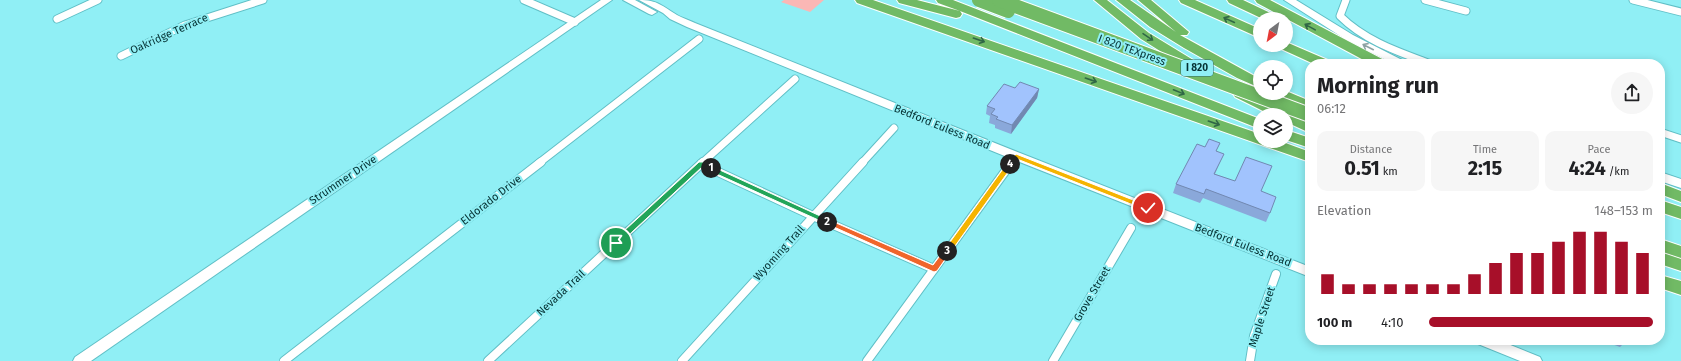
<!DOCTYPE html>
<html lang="en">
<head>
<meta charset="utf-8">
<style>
	:root { --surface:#fff; --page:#f6f6f6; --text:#202124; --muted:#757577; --accent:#a70f29 }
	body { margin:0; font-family:"Fira Sans",sans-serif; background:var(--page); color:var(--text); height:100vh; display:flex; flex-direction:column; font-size:15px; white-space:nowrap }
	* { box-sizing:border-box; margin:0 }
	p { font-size:13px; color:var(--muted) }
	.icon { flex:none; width:22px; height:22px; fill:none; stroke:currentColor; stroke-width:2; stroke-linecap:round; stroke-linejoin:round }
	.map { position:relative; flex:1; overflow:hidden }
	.side { position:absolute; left:1305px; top:59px; width:360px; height:286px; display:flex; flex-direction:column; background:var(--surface); border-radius:16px; box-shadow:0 2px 10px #0003 }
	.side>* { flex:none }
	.needle { width:26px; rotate:212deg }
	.buttons { position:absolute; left:1253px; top:12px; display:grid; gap:8px }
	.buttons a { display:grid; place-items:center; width:40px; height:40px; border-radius:50%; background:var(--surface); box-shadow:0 2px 10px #0003; font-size:20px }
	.pin { position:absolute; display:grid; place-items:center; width:34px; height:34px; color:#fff; margin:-17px; border:2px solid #fff; border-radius:50%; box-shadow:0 1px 4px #0007 }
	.km { position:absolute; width:20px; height:20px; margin:-10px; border-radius:50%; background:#222; color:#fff; font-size:11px; line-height:20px; text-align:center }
	.round { display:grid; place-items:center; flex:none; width:42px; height:42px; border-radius:21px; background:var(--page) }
	.headline { display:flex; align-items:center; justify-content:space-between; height:68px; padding:0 12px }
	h1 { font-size:22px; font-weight:700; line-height:30px }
	.metrics { display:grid; grid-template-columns:repeat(3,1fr); gap:6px; height:68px; padding:4px 12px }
	.metrics div { display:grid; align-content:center; border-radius:10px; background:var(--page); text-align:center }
	.metrics b { font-size:20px; font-weight:700 }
	.metrics small { font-size:11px; font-weight:400 }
	.metrics p { font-size:11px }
	.chart { height:112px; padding:8px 12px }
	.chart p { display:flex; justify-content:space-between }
	.chart svg { width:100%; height:72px; margin-top:4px; stroke:var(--accent); stroke-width:6 }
	ul { padding:0 12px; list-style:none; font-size:13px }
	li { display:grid; grid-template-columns:64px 48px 1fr; align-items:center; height:30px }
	li i { height:10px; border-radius:5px; background:var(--accent) }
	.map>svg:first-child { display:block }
</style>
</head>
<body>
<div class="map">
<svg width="1681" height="361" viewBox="0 0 1681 361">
	<rect width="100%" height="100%" fill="#90eff5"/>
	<!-- green -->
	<path fill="#fab7b5" d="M784,0H824L810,12L781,2Z"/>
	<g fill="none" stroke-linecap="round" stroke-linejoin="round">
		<defs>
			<g id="minor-far1">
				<path d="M524,0L575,22"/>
				<path d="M1346,0L1340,16C1365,41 1399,52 1431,64"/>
				<path d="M1425,0L1466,11"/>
				<path d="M1633,0L1681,12"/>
				<path d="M57,19L98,0"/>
				<path d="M121,56L185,25L263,0"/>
				<path d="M1660,132L1681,139"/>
				<path d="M539,163L699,39"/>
				<path d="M702,163L795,79"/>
				<path d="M862,163L894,128"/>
				<path d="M1011,163L1016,156"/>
			</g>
			<g id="minor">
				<path d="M701,164L813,216L934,269"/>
				<path d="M284,361L541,162"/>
				<path d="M488,361L703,162"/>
				<path d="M682,361L863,162"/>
				<path d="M867,361L1012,162"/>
				<path d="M1053,361L1131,228"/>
				<path d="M1250,361L1254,336L1276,274"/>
			</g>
			<g id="secondary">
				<path d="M601,0H612L91,361H73L75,357Z"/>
				<path d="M623,0H635L657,12L652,15L649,14Z"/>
				<path d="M639,0C658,0 662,6 677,15C682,18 689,20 695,23L1020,153L1310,267V277L1012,159L687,27L670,19L663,13Z"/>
				<path d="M1284,0H1296L1353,35L1406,62L1407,64H1394L1345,39Z"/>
				<path d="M1660,172L1681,179V188L1660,181Z"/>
				<path d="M1476,340H1498L1540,357L1542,361H1520L1478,344Z"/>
			</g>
			<g id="motorway">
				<path d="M855,0H873L1260,134V141H1280L1310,152V162L857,3Z"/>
				<path d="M897,0H917L960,11L938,3L936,0H953L1260,119V129L960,11L962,14L960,17L956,18L899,3Z"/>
				<path d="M1094,0H1107L1149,33L1208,69L1210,72L1208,75H1198L1141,39Z"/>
				<path d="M1116,0H1130L1176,32L1138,0H1151L1189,32L1187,35H1180L1260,79V88L1237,78L1184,48L1150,27Z"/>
				<path d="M1179,0H1195L1260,29V38L1181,3Z"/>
				<path d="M1227,0H1243L1277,16L1279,19H1263L1229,3Z"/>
				<path d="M1255,0H1270L1386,61L1388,64H1371L1257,3Z"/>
				<path d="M1286,42L1330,61L1332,64H1314L1279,48L1278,45H1286Z"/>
				<path d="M1240,90L1310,122V133L1286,122V115H1271L1235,97L1233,94L1235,91Z"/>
				<path d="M1286,91L1310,101V110L1275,96L1273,93H1286Z"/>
				<path d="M1286,130L1310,138V148L1286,140Z"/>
				<path d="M1660,183L1681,191V202L1660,194Z"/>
				<path d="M1660,200L1681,207V219L1660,212Z"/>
				<path d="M1660,239L1681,246V258L1660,251Z"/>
				<path d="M1660,252L1681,259V271L1660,264Z"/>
				<path d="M1660,275L1681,281V295L1660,288Z"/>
			</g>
		</defs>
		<!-- minor-far1 casing -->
		<use href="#minor-far1" stroke="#60bfc6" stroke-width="9"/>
		<!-- minor casing -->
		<use href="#minor" stroke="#60bfc6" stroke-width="10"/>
		<!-- secondary casing -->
		<use href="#secondary" stroke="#60bfc6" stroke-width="2"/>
		<!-- motorway casing -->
		<use href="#motorway" stroke="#fff" stroke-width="2"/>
		<!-- minor-far1 -->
		<use href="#minor-far1" stroke="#fff" stroke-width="7"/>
		<!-- minor -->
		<use href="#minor" stroke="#fff" stroke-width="8"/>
		<!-- secondary -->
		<use href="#secondary" fill="#fff" fill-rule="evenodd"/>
		<!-- motorway -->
		<use href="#motorway" fill="#71ba65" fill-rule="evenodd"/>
		<defs>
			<g id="motorway-bridge">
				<path d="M979,0L1008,11"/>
				<path d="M999,0L1310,115"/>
			</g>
		</defs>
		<!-- motorway-bridge casing -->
		<use href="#motorway-bridge" stroke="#fff" stroke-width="16" stroke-linecap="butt"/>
		<!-- motorway-bridge -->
		<use href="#motorway-bridge" stroke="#71ba65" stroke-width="14"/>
	</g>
	<!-- wall -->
	<g fill="#8aa8da">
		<path d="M1015,88L1039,89L1037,98L1011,134L995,128V125L989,123L990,116L986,114L987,106Z"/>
		<path d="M1220,143L1216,151L1220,162L1215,174L1261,191L1270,213L1266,222L1203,198L1200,203L1173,193L1176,184L1205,147Z"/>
		<path d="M1588,340H1598L1595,343Z"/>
		<path d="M1601,340H1627L1620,347Z"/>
	</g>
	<!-- shaded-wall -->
	<path fill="#7188b1" d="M1039,89L1037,98L1011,134L1012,125Z"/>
	<!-- building -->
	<g fill="#a1c3fd" stroke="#7188b1">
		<path d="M1020,82L1039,89L1012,125L996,119L998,117L991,114L995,109L987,106L1004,84L1015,88Z"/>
		<path d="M1209,139L1220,143L1216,151L1224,154L1214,174L1235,181L1246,157L1272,166L1261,191L1276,197L1270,213L1206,189L1204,194L1176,184L1197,144L1205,147Z"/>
	</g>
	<!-- one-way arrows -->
	<defs><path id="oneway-shaft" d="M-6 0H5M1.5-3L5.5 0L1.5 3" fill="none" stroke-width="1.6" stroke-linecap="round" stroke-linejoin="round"/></defs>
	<g stroke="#306746">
		<use href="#oneway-shaft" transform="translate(1229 20) rotate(-155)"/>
		<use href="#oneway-shaft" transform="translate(1310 27) rotate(-151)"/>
		<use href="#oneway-shaft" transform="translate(1148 37) rotate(34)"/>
		<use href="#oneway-shaft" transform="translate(979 40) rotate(19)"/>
		<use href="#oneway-shaft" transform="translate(1091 80) rotate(19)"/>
		<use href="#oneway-shaft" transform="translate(1179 92) rotate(22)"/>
		<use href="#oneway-shaft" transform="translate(1214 123) rotate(19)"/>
	</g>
	<use stroke="#8ea2a3" href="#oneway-shaft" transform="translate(1368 47) rotate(-153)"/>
	<!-- split-1 -->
	<path fill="#22a559" stroke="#fff" d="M699,162H703L714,168L711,171L702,167L618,245H613V241Z"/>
	<!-- split-2 -->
	<path fill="#22a559" stroke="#fff" d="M711,166L829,220L830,222L829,223H825L708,170V167Z"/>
	<!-- split-3 -->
	<path fill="#f0652b" stroke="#fff" d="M827,219L933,265L945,249L947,248L951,251L937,271L934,272L825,223V220Z"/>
	<!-- split-4 -->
	<path fill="#f5b400" stroke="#fff" d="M1010,161L1013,162V165L950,253H945V249L1008,162Z"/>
	<!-- split-5 -->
	<path fill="#f5b400" stroke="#fff" d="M1016,154L1151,207L1152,208L1148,211L1146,210L1017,159L1013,165H1008V162Z"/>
	<g text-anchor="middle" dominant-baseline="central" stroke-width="4" stroke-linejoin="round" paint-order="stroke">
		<!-- shield labels -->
		<rect fill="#90eff5" stroke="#2e696c" stroke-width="1" x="1181" y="60" width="32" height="16" rx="3"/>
		<g font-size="10" font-weight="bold" fill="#043032">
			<text x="1197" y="68">I 820</text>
		</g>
		<!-- street labels -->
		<g font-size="11" fill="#043032" stroke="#90eff5">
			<text transform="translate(169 34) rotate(-24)">Oakridge Terrace</text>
			<text transform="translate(1132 50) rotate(20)">I 820 TEXpress</text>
			<text transform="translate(942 127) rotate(22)">Bedford Euless Road</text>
			<text transform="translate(343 180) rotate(-34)">Strummer Drive</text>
			<text transform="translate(491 200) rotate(-38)">Eldorado Drive</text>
			<text transform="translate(1243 245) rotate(21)">Bedford Euless Road</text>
			<text transform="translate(779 253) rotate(-48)">Wyoming Trail</text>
			<text transform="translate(561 293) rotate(-43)">Nevada Trail</text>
			<text transform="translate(1092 294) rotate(-60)">Grove Street</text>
			<text transform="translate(1262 317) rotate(-72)">Maple Street</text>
		</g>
	</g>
</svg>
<div class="buttons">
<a><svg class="needle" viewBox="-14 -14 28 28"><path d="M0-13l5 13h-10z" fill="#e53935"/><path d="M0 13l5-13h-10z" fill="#757577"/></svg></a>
<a><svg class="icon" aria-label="locate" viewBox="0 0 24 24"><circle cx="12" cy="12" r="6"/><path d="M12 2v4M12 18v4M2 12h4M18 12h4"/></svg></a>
<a><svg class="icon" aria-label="layers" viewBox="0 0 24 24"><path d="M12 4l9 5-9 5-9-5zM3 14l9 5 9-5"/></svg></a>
</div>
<div class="pin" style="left:616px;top:243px;background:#1e9e55"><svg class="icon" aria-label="arrive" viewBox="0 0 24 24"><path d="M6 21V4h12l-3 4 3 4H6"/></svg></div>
<div class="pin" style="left:1148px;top:208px;background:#d93025"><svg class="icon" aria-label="check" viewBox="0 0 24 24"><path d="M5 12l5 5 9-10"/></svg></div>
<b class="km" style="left:711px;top:168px">1</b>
<b class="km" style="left:827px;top:222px">2</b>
<b class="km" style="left:947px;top:251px">3</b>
<b class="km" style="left:1010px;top:164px">4</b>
<section class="side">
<div class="headline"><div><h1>Morning run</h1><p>06:12</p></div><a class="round"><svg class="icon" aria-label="share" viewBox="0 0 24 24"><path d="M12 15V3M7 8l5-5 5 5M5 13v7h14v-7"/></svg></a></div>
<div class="metrics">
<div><p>Distance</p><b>0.51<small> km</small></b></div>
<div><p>Time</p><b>2:15</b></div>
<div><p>Pace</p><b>4:24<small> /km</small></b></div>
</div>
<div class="chart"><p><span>Elevation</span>148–153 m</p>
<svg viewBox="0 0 160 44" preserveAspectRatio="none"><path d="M5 44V32M15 44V38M25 44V38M35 44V38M45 44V38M55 44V38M65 44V38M75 44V32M85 44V25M95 44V19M105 44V19M115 44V12M125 44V6M135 44V6M145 44V12M155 44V19"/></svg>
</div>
<ul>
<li><b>100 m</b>4:10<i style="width:100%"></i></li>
</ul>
</section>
</div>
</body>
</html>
